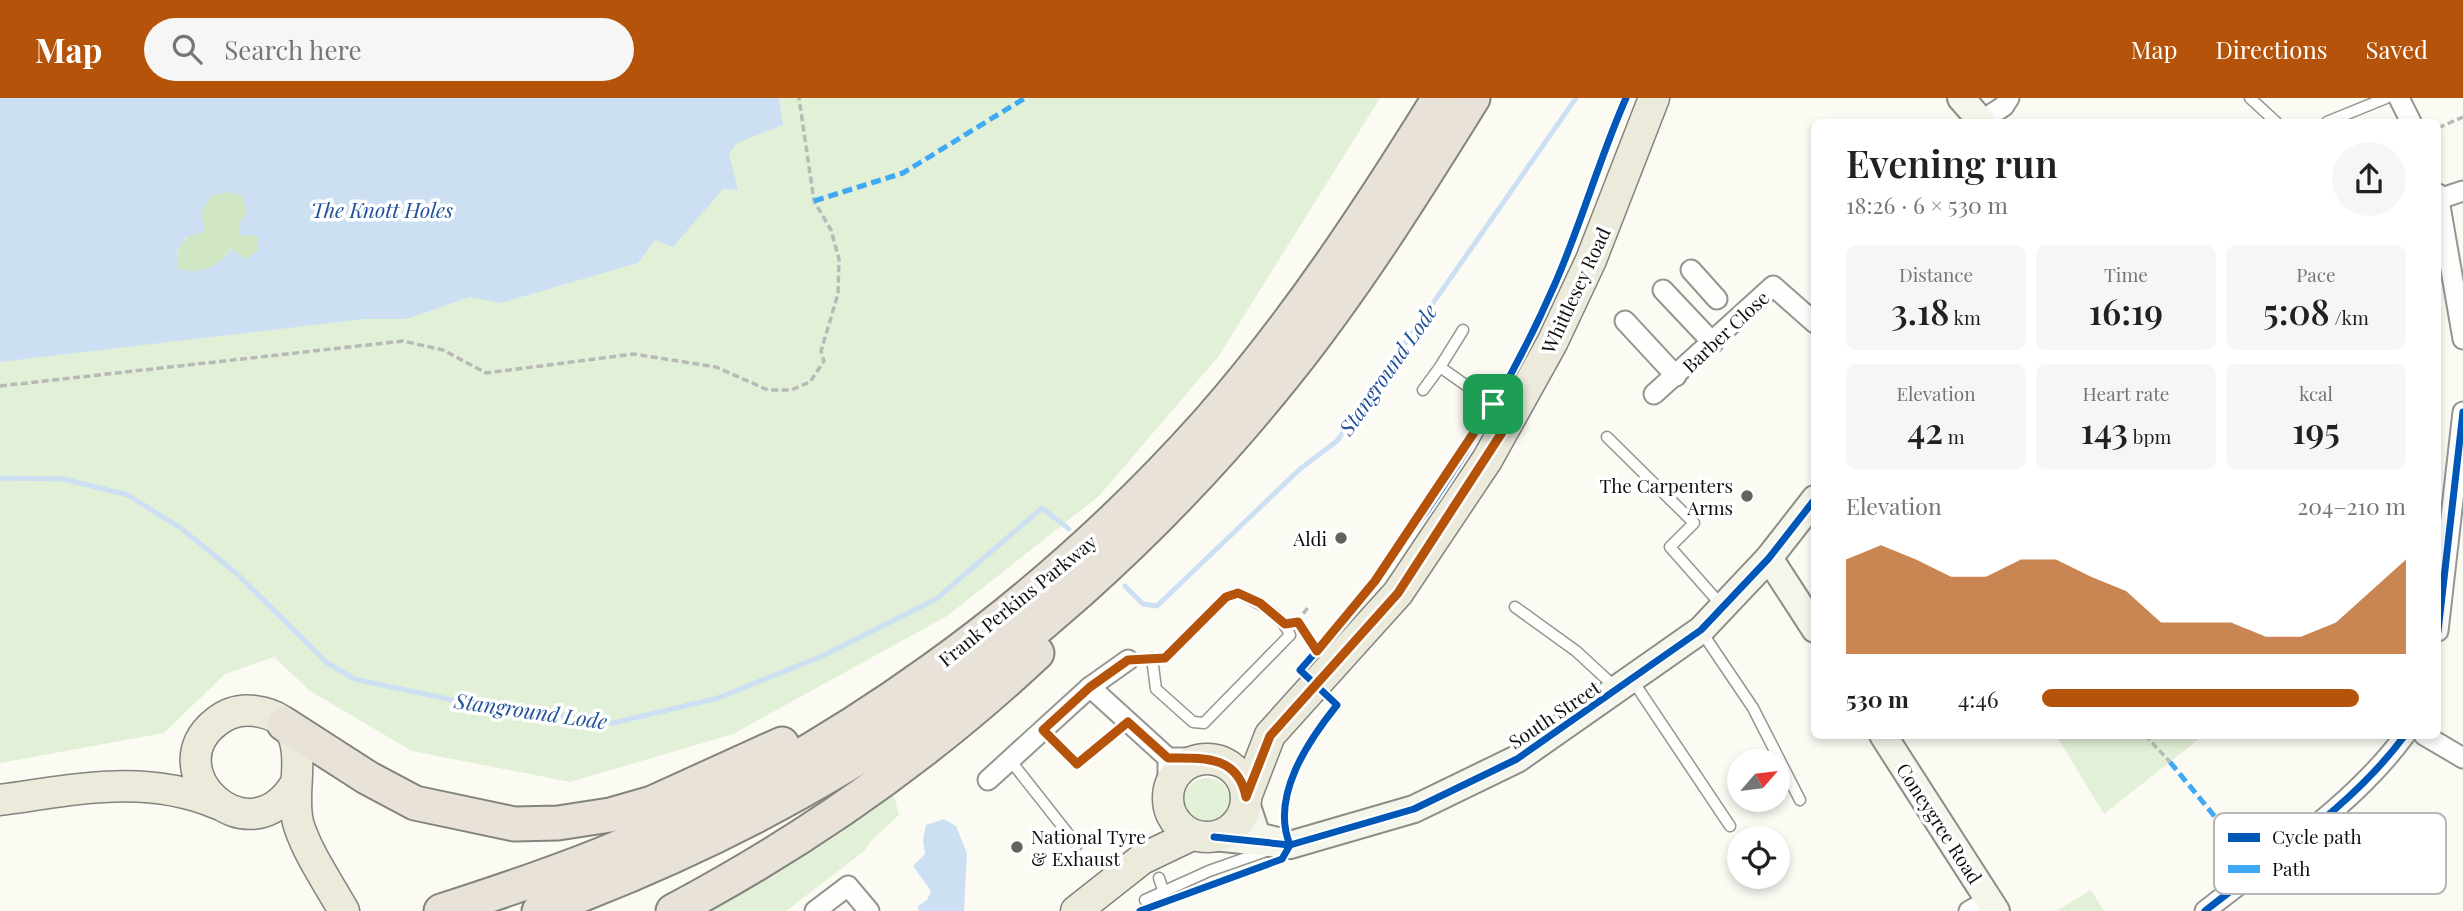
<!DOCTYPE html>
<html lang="en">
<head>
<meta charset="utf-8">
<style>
	:root { --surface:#fff; --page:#f6f6f6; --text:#202124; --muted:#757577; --accent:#b45309 }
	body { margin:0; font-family:"Playfair Display",serif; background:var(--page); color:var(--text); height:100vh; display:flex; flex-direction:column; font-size:26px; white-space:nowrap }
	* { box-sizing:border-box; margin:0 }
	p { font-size:23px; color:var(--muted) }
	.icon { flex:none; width:38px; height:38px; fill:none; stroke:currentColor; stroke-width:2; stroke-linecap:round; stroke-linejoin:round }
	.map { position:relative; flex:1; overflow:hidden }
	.drawer { position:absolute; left:1811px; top:21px; width:630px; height:620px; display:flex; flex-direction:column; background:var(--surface); border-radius:10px; box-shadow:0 4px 10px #0003 }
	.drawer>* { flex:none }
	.needle { width:46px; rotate:62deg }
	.tools { position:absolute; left:1727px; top:651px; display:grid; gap:14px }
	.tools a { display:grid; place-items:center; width:63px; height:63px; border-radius:50%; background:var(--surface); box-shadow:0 4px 10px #0003; font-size:35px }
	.pin { position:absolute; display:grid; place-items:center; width:60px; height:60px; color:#fff; margin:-30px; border-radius:14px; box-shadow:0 4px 10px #0006 }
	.round { display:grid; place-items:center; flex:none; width:74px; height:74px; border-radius:37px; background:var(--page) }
	.headline { display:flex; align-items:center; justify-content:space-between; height:119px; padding:0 35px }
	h1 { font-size:38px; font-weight:600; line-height:52px }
	.stats { display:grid; grid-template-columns:repeat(3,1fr); gap:10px; height:119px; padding:7px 35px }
	.stats div { display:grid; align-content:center; border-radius:10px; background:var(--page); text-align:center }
	.stats b { font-size:35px; font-weight:600 }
	.stats small { font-size:19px; font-weight:400 }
	.stats p { font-size:19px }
	.chart { height:196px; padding:14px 35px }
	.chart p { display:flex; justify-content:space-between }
	.chart svg { width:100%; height:126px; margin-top:7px; fill:var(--accent); opacity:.7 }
	ul { padding:0 35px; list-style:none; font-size:23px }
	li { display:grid; grid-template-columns:112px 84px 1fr; align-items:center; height:52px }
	li i { height:18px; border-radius:9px; background:var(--accent) }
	header { display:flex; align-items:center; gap:42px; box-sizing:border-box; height:98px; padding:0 35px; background:var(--accent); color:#fff }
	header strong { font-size:33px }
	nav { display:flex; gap:38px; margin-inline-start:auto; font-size:24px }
	.search { width:490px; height:63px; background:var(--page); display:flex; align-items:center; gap:18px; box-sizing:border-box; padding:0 24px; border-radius:38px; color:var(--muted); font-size:26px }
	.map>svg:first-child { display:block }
</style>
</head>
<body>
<header>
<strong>Map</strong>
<div class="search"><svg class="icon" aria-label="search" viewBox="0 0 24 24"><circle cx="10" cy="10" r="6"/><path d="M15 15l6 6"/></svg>Search here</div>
<nav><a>Map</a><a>Directions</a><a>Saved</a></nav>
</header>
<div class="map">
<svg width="2463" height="813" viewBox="0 0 2463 813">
	<rect width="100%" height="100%" fill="#fbfbf4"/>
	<!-- green -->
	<g fill="#e1f0d6">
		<path d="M0,0H1380L1218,259L1099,398L947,518L733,636L570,684L412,653L310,593L274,559L225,576L164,635L0,665Z"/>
		<path d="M2056,637H2204L2104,716Z"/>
		<circle cx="1207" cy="703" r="23"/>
		<path d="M894,698L899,717L872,742L863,754L786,813H696L865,710Z"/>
		<path d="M2091,792L2104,813H2056Z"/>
	</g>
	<!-- forest -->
	<path fill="#d1e7c4" d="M227,94L242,97L247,114L239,126L240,138L259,137L258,153L245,161L231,151C215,170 201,177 176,170C177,154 180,142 195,135L201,114L211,98Z"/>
	<!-- water -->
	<g fill="#cde0f3" fill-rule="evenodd">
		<path d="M0,0H779L783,27L737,45L729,56L738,92L723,91L673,149L655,142L638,165L500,205L470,199L406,221H365L0,264ZM227,94L242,97L247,114L239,126L240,138L258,137V153L245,161L232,151C215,170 202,177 177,170V154L186,139L205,134L201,114L211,98Z"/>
		<path d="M944,721L956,728L967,755L964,813H919L918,808L927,802L931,793L913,768L925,756L923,742L926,727Z"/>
	</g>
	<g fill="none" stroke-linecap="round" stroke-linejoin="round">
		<!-- stream -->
		<g stroke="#cde0f3" stroke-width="5">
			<path d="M0,380L63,381L128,397L182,431L236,475L326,564L354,581L462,604L613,625L718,600L820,559L936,501L1042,410L1069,431"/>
			<path d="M1125,488L1143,506L1157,508L1300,371L1337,343L1576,0"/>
		</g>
		<defs>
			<g id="lane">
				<path d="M2250,0L2276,24"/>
				<path d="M2327,24L2386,0"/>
				<path d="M1463,232L1440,269L1508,317"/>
				<path d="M1423,292L1440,269"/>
				<path d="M1607,339L1694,425L1670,449L1723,509"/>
				<path d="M1515,509L1576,553L1615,589"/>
				<path d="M1701,533L1753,610L1800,702"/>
				<path d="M1128,562L1165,560L1226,499L1238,495C1259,505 1281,516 1290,537L1204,625L1193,624L1156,591L1152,560"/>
				<path d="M1633,583L1730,728"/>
				<path d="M1043,632L1077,666L1128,624"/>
				<path d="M1010,662L1077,747"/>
				<path d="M1159,780L1163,792"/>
				<path d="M1145,802L1209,773L1266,753"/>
			</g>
			<g id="street">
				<path d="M2399,0L2411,24"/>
				<path d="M1981,23L2004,8L2009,0"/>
				<path d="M2438,96L2463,241"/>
				<path d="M2439,101L2463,93"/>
				<path d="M1691,172L1717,201"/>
				<path d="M1663,192L1713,245"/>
				<path d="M1625,223L1676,278"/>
				<path d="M1654,296L1773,188L1815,225"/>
				<path d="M2438,533L2463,314"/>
				<path d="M1090,589L1168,660H1206"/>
				<path d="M2424,637L2463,660"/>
				<path d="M988,682L1090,589L1128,562"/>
				<path d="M1168,692V660"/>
				<path d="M815,813L848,788L869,813"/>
				<path d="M1969,813L1989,802"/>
				<path d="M2205,813C2274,758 2353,708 2405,637"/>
			</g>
			<g id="secondary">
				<path d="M1961,0L1982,24"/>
				<path d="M1769,460L1815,531"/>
				<path d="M1883,637L1996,813"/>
				<path d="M1246,705L1257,738L1278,743"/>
				<path d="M1214,739L1290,747L1414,711L1517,661L1701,532L1769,460L1815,401"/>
			</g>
			<g id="primary">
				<circle cx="1207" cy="700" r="39"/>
				<path d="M296,685C249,764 154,672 216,624C227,615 241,611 255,613C322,622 286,689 299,728C309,758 329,786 344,813"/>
				<path d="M1246,699L1270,637L1398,495L1487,362L1552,245L1591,162L1654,0"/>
				<path d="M0,702C75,692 145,675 218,706"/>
				<path d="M1076,813L1142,761L1192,737"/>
			</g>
			<g id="highway">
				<path d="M284,626L368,680L415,705L514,726L558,725L610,717L652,705L782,646"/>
				<path d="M441,813C497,795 554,776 610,753C836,659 1045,507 1208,324C1296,224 1369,113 1439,0"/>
				<path d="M539,813C644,774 747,727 843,669C1010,568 1162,430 1284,278C1354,191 1414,95 1473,0"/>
				<path d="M673,813C805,743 927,658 1037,555"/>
			</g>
		</defs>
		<!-- lane casing -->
		<use href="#lane" stroke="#959592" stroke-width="13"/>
		<!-- street casing -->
		<use href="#street" stroke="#959592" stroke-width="23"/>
		<!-- secondary casing -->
		<use href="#secondary" stroke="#8c8c89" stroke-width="30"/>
		<!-- primary casing -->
		<use href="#primary" stroke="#83837f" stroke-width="33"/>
		<!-- highway casing -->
		<use href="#highway" stroke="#83837f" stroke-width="37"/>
		<!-- path -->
		<g stroke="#b9b9b8" stroke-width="3.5" stroke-dasharray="7 3.5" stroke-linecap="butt">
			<path d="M2438,30L2463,19"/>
			<path d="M0,288L403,243L443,252L486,275L634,256L716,269L768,292H791L810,284L824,263L821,253L838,196L839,161L831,132L814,103L799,0"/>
			<path d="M1297,524L1309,508"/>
			<path d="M1303,532L1316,551"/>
			<path d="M2145,637L2170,664"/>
		</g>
		<!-- lane -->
		<use href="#lane" stroke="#fefefd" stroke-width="10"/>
		<!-- street -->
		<use href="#street" stroke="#fefefd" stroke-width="19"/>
		<!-- secondary -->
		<use href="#secondary" stroke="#f4f5eb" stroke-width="26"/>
		<!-- primary -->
		<use href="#primary" stroke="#ebeadb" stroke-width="30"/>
		<!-- highway -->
		<use href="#highway" stroke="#e8e2d8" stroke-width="33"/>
		<!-- quiet -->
		<g stroke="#3fa9f5" stroke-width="5" stroke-dasharray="10 5" stroke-linecap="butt">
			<path d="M814,103L903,75L1025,0"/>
			<path d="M2170,664L2258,771"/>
		</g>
		<defs>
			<g id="cycleway">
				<path d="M2438,533L2463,314"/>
				<path d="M1214,739L1290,747L1414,711L1517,661L1701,532L1769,460L1815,401"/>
				<path d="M1140,813L1282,761L1290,747C1270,699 1308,643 1337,607L1300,572C1400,462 1494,325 1554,188C1581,127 1599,61 1626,0"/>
				<path d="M2205,813C2274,758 2353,708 2405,637"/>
			</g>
		</defs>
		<!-- cycleway casing -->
		<use href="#cycleway" stroke="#fff" stroke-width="11"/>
		<!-- cycleway -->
		<use href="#cycleway" stroke="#0057b8" stroke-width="7"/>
	</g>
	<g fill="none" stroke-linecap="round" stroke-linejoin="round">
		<defs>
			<path id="route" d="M1493,306L1512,319L1398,495L1270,638L1246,699C1238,657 1203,660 1168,660L1128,624L1077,666L1043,632L1090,589L1128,562L1165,560L1226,499L1238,495L1260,505L1285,526L1298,524L1317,553L1375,483Z"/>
		</defs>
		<!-- route casing -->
		<use href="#route" stroke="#fff" stroke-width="14"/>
		<!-- route -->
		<use href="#route" stroke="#b45309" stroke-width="9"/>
	</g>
	<!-- markers -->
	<g fill="#62625f" stroke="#fff" stroke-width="2.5">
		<circle cx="1747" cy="398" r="7"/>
		<circle cx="1341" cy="440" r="7"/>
		<circle cx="1017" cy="749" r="7"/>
	</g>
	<g text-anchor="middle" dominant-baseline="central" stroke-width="7" stroke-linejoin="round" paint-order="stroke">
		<!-- street labels -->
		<g font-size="19" fill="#0f0f0f" stroke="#fff">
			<text transform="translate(1575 192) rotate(-65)">Whittlesey Road</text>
			<text transform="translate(1725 233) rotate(-43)">Barber Close</text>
			<text transform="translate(1017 502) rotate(-39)">Frank Perkins Parkway</text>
			<text transform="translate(1554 616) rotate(-34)">South Street</text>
			<text transform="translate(1940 725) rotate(57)">Coneygree Road</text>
		</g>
		<!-- poi labels -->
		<g font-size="19" fill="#0f0f0f" stroke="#fff" text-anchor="end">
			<text x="1733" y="387">The Carpenters<tspan x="1733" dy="22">Arms</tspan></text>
			<text x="1327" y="440">Aldi</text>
			<text x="1031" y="738" text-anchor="start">National Tyre<tspan x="1031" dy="22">&amp; Exhaust</tspan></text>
		</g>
		<!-- water labels -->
		<g font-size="21" font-style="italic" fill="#205199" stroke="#fff">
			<text x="382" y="111">The Knott Holes</text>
			<text transform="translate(1387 271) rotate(-55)">Stanground Lode</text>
			<text transform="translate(531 612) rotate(8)">Stanground Lode</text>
		</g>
	</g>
	<!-- legend -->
	<rect x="2214" y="715" width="232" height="81" rx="10" fill="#fff" stroke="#b7b7b7" stroke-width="2"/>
	<rect x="2228" y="735" width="32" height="9" fill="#0057b8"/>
	<rect x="2228" y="767" width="32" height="8" fill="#3fa9f5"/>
	<g font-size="19" fill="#0f0f0f">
		<text x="2272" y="746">Cycle path</text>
		<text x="2272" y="778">Path</text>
	</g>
</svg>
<div class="tools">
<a><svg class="needle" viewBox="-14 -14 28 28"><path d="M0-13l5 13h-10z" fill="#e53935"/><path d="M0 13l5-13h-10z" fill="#757577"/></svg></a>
<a><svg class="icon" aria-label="locate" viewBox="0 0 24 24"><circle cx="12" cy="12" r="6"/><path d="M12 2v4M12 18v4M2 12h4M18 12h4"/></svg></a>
</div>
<div class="pin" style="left:1493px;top:306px;background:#1e9e55"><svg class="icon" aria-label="arrive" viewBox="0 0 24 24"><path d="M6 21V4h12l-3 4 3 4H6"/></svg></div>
<section class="drawer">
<div class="headline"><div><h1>Evening run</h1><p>18:26 · 6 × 530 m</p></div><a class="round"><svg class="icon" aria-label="share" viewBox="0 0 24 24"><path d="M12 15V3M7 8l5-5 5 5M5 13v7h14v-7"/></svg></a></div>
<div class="stats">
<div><p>Distance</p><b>3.18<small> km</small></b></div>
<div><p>Time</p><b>16:19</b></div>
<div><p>Pace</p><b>5:08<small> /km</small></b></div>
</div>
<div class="stats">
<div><p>Elevation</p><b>42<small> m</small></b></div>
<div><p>Heart rate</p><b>143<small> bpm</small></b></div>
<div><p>kcal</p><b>195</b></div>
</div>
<div class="chart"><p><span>Elevation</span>204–210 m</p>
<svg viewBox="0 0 160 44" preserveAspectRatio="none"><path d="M0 44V11L10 6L20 11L30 17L40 17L50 11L60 11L70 17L80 22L90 33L100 33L110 33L120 38L130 38L140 33L150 22L160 11V44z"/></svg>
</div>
<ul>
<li><b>530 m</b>4:46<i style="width:87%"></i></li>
</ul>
</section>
</div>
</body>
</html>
